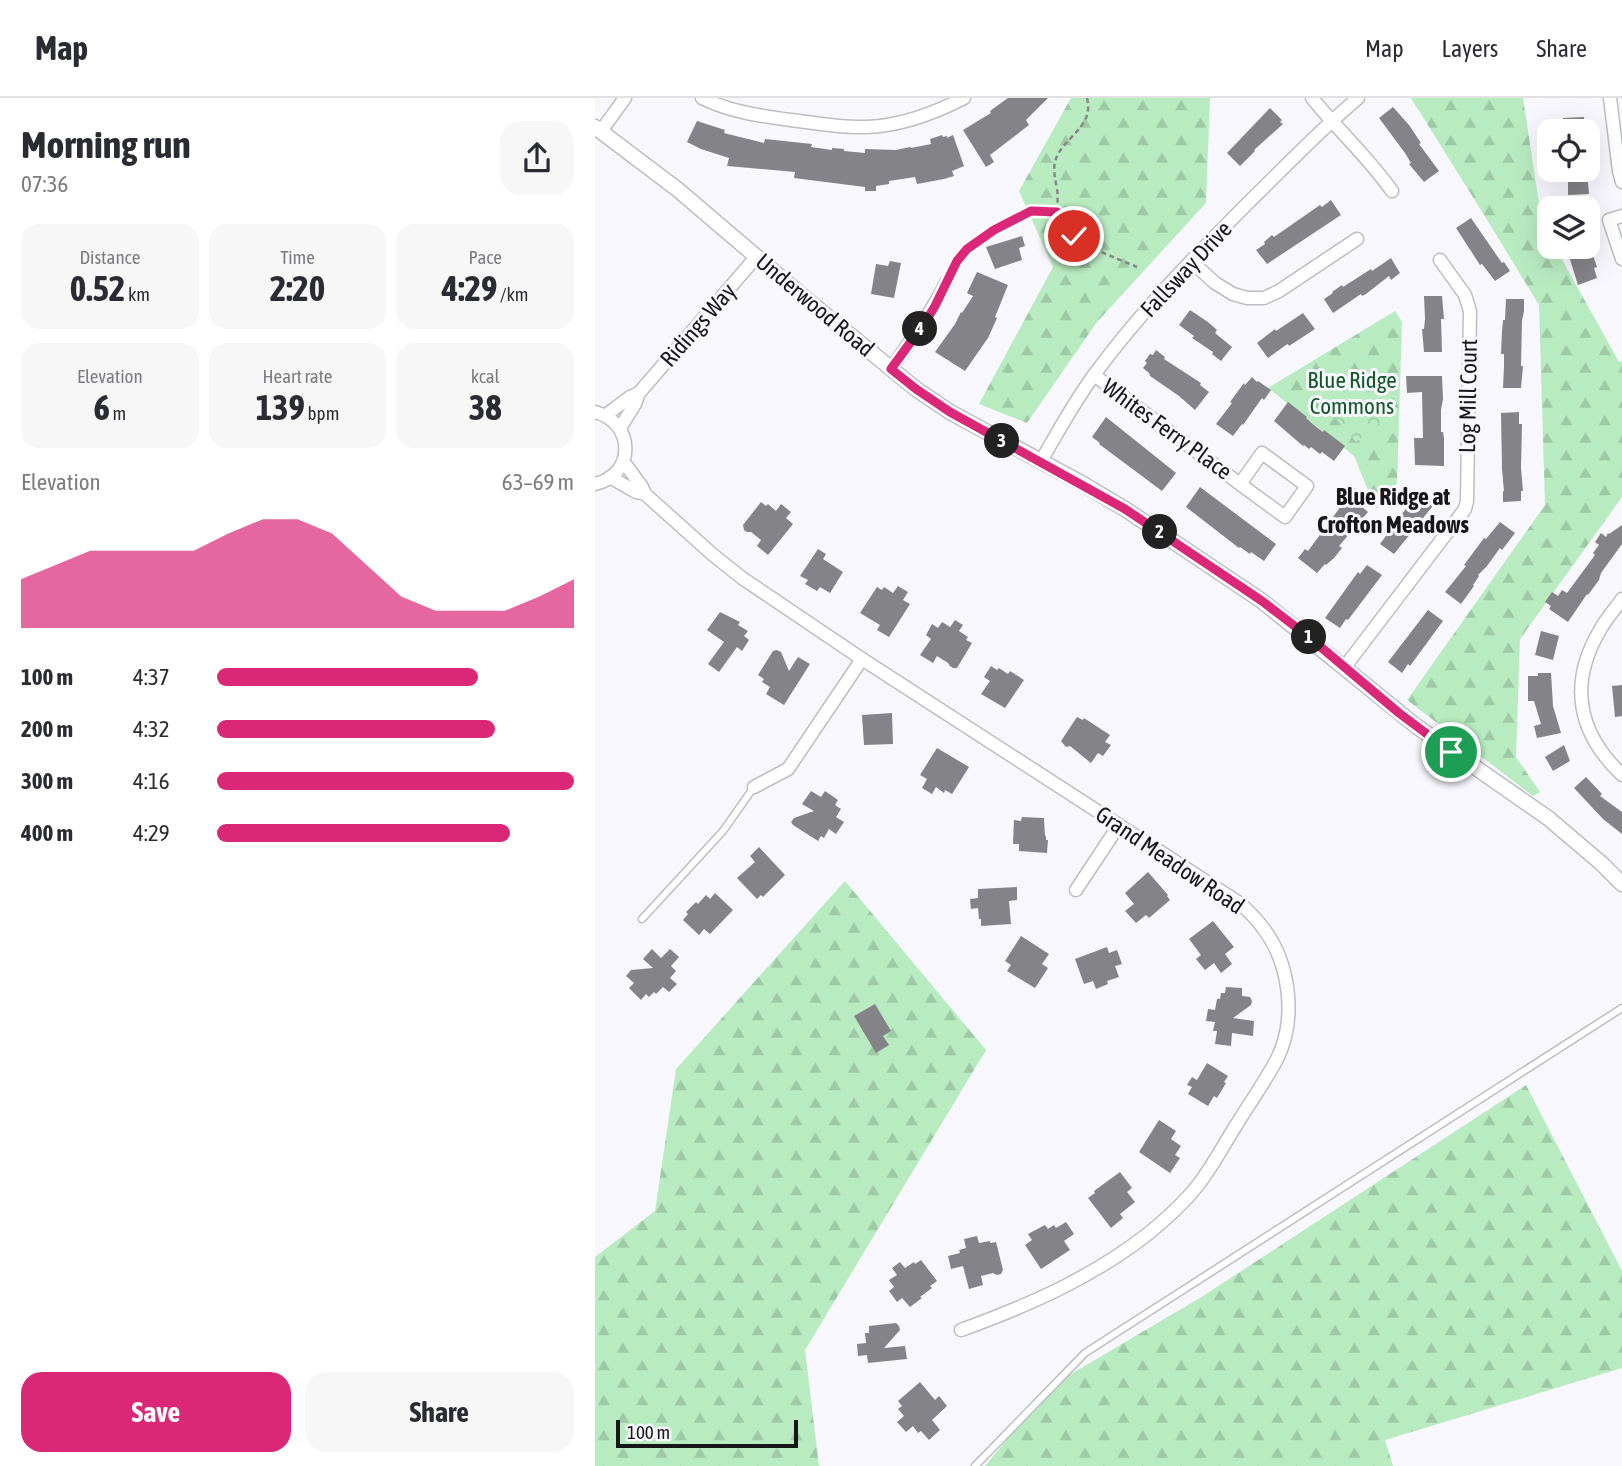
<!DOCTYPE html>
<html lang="en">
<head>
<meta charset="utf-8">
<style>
	:root { --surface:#fff; --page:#f7f7f7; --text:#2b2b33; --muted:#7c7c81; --line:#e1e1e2; --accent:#db2777 }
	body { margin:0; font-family:"Asap Condensed",sans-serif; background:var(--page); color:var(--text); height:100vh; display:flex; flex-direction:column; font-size:26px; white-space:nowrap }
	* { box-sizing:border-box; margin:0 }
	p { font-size:23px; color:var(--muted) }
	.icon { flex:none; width:38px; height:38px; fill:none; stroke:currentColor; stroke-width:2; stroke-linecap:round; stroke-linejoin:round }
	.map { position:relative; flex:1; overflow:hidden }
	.panel { display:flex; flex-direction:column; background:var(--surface); width:595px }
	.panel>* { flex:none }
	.buttons { position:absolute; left:942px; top:21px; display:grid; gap:14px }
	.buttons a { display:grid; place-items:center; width:63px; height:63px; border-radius:14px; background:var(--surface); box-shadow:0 7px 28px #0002; font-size:35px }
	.scale { position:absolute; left:21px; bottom:18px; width:182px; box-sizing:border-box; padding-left:7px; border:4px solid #171719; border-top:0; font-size:19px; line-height:24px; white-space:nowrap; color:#171719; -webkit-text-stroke:5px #f7f7fd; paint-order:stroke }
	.pin { position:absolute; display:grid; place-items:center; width:60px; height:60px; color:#fff; margin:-30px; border:4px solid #fff; border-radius:50%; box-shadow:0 2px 7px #0007 }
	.km { position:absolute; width:35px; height:35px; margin:-18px; border-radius:50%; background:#222; color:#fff; font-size:19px; line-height:35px; text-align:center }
	.round { display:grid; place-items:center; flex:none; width:74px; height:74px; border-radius:21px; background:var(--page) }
	.headline { display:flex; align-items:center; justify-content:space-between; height:119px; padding:0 21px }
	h1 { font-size:38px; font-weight:700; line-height:52px }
	.figures { display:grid; grid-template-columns:repeat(3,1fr); gap:10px; height:119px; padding:7px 21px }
	.figures div { display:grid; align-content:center; border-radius:18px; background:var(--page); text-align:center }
	.figures b { font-size:35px; font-weight:700 }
	.figures small { font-size:19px; font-weight:400 }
	.figures p { font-size:19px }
	.chart { height:196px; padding:14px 21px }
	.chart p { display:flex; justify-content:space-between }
	.chart svg { width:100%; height:126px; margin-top:7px; fill:var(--accent); opacity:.7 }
	.primary-button { display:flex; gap:14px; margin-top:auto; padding:14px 21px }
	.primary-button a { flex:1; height:80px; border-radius:21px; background:var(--accent); color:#fff; font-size:28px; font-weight:700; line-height:80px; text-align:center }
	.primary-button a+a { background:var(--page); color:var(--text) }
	ul { padding:0 21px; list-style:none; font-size:23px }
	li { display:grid; grid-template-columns:112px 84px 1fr; align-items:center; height:52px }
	li i { height:18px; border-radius:9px; background:var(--accent) }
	header { display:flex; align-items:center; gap:42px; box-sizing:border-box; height:98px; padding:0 35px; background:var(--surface); border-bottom:2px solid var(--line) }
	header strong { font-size:33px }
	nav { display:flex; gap:38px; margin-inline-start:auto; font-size:24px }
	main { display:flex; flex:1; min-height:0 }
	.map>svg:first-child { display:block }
</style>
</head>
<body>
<header>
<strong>Map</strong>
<nav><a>Map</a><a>Layers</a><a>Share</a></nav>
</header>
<main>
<section class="panel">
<div class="headline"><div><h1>Morning run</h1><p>07:36</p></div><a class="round"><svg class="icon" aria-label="share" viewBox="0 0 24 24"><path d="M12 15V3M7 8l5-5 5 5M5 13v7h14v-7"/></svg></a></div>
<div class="figures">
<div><p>Distance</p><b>0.52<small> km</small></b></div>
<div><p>Time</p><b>2:20</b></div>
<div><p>Pace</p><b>4:29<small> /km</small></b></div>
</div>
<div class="figures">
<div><p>Elevation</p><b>6<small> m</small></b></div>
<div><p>Heart rate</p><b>139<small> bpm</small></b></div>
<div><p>kcal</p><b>38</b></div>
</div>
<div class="chart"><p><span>Elevation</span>63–69 m</p>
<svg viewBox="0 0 160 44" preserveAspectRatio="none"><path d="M0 44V27L10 22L20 17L30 17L40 17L50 17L60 11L70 6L80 6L90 11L100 22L110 33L120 38L130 38L140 38L150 33L160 27V44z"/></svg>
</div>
<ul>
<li><b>100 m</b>4:37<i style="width:73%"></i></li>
<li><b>200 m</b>4:32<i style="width:78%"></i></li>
<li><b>300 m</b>4:16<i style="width:100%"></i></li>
<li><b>400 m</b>4:29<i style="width:82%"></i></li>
</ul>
<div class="primary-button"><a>Save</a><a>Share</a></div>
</section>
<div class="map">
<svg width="1027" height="1368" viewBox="0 0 1027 1368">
	<defs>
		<pattern id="forest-firs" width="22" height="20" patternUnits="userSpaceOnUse" patternTransform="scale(1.75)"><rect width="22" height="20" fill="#b9ebc1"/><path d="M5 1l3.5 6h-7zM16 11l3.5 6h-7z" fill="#9ec9a5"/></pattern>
		<pattern id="park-crowns" width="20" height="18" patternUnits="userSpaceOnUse" patternTransform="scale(1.75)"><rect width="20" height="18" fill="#b9ebc1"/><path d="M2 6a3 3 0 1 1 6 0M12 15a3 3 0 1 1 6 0" fill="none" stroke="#9ec9a5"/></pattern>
	</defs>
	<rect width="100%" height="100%" fill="#f7f7fd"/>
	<!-- forest -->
	<g fill="url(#forest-firs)">
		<path d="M476,0H615L611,105L502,224L432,325L384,306L458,169L424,93Z"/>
		<path d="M816,0H928L947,125L954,138V149H960L1024,264L1027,263V399L925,541L921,659L945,694L938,698L812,602L950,407L944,207L894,125Z"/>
		<path d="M800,213L807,224L802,385L781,411L759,358L673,290Z"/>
		<path d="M250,783L391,952L210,1252L224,1368H0V1159L60,1113L81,971Z"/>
		<path d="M931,987L1027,1173V1270L790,1342L798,1368H390L456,1288L608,1198Z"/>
	</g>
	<!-- park -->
	<path fill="url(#park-crowns)" d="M782,264L791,320L761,344L726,303Z"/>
	<!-- building -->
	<g fill="#838388">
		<path d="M413,0H453L431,22L434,27L395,57L399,64L391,69L368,32L396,15L395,13Z"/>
		<path d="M798,9L814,27L826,45L824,46L844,73L829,84L814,66L816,65L810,55L784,20Z"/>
		<path d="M675,10L687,22L685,24L688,26L659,52L660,53L645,68L632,55Z"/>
		<path d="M989,19L990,33H969L968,20Z"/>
		<path d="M102,23L130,32L129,35L169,45L170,41L217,46L216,49L237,52V50L249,51V53L270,55V51L301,52L315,49L316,50L336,46L335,41L347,37L348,39L352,38V40L358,37L369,68L357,73L359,78L349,81L322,86L320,79L294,83V86L281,88V93H270V89L199,80L200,74L132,68L134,60L106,51L92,44Z"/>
		<path d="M973,72H992L994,96L973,97Z"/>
		<path d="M736,102L746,117L672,166L661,152L670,146L669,144L677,137L679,139L725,107L727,109Z"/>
		<path d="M876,120L907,165L909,164L915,173L900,183L887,166L885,167L861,130Z"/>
		<path d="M427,138L430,148L424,150L427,162L400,171L391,149Z"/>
		<path d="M975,149H995L1002,169L999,170L1002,180L983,187L973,155L976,153Z"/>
		<path d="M796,160L805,175L796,182L794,178L771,196L767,198L766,196L738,215L729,201L738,195L737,194L747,187L748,189L776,171L777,173Z"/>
		<path d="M295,163L306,165L299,200L276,196L281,166L293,168Z"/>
		<path d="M382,174L413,187L400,219L402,220L393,240L370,273L340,254L360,226L366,214L367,215L378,198L372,195Z"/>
		<path d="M829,198H847L849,221H846L847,254H829L827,231H829L830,221Z"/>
		<path d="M911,201H929V213L927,223L926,268H928L926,290H908L909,268V256H906L907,233L908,222H910Z"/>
		<path d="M595,212L613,224L622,232L620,235L637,249L626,263L617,256L618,254L597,240L599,238L584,227Z"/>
		<path d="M708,215L720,231L694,248L693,246L691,247L673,260L662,245L680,231L681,233Z"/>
		<path d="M561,252L570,259L569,261L606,285L605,287L614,294L600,312L584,298L555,278L554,275L548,270L552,265L550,263L555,256L558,257Z"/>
		<path d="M811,278H847L848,301L846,312V334H848L849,340V368L820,367L819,340H828L827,294L812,295Z"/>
		<path d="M657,279L662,284L663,283L676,292L669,302L667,300L648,327L647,326L638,338L621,326L637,305L635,304L649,285L650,287Z"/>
		<path d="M693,304L712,319L711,320L719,327L728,334L729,332L750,348L739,363L727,354L725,356L716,349L714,351L709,347L708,348L679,323Z"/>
		<path d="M924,314V326H927L926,370L928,393H926V403L908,404V393H909L907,371L906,315Z"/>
		<path d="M511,319L581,375L567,393L504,346L505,345L497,339Z"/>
		<path d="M605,389L681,446L669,463L656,454L655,456L645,449L644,450L591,409Z"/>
		<path d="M758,389L772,400L766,408L773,414L744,448L747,450L739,460L731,467L730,466L722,475L703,460L710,451L713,453L752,400L750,399Z"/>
		<path d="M827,393L841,404L799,456L785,446L818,401L820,402Z"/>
		<path d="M166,404L171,408L173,406L181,413L186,406L196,414L191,420L198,426L173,457L162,448L166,442L156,434H152L149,432L148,427Z"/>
		<path d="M905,424L920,435L907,452L905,450L892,468L883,477L884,478L878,487L879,488L866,506L850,494L871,468L869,467L889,440L891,441Z"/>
		<path d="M1027,427V446L1006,475L1004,482L993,497L992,496L973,524L954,511L956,508L950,504L957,494L963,498L967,492L972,495L1000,457L998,455L1004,447L1000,444L1006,435L1011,439L1013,435L1014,436Z"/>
		<path d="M223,451L231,456L228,461L248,474L235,495L225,489L222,493L210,486L213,482L205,478Z"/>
		<path d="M772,467L787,477L753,522L751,521L745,530L730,520L763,474L765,476Z"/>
		<path d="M303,488L313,494L308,502L315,506L294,539L282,532L285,527L265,515L282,489L287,492L289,489L298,495Z"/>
		<path d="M833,512L848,523L815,568L813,566L807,575L793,564Z"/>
		<path d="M125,514L145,524L143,527L153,533L149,538L154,542L147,553L142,549L124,574L113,566L129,544L112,532Z"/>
		<path d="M360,522L368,527L364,533L373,539L371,542L377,545L362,570H358L355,568L353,565L342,558L338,565L325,557L336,541L331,537L337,526L343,530L347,524L355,529Z"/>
		<path d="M946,533L964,538L958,562L940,557Z"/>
		<path d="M182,552L186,554L194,573L203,559L215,566L189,607L171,596L175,589L167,584L169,581L163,577L178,553Z"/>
		<path d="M396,568L402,572L404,570L413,576L415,573L429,582L410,610L386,596L395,583L389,579Z"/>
		<path d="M943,575H956L958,608L966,635L942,640L939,628L946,626L939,603H933V578H943Z"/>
		<path d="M1027,587V618L1020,619L1017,588Z"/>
		<path d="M297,615L298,646L269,647L267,617Z"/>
		<path d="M482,619L488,622L489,620L515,637L510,644L516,647L508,658L503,655L496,665L475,648L471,649L466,643Z"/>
		<path d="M969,647L975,663L958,673L950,659Z"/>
		<path d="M342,650L374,669L357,696L350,692L349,695L341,689L337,696L327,690L332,681L325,677Z"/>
		<path d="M991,679L1007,696L1005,698L1027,714V736L1008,721L979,690Z"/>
		<path d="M216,693L226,699L230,693L243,702L240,707L246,711L241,719L249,724L241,736L234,731L229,740L226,738L223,743L198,727L196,724L199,720L219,713L207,706Z"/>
		<path d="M427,719L449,720L450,738H451V742H453L452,755L424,753V746H418L419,722L426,723Z"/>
		<path d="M164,749L190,777L168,799L166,797L162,801L142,780L160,764L155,758Z"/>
		<path d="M553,774L573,797L572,798L575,802L554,820L551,817L541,825L530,813L539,806L530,795Z"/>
		<path d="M422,789V802L414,803L416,826L386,828V821H384L383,810L376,811L375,801L383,800V791Z"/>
		<path d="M120,795L138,812L115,836L109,831L104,837L88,822L93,816L91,814L101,804L103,806L111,797L115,801Z"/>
		<path d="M618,823L639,849L630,856L637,866L626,875L619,865L610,872L601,861L606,857L594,841Z"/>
		<path d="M426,838L454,856L447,866L453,870L440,890L412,873L416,867L410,863Z"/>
		<path d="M512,849L514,855L522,852L527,866L520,868L524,879L512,883L513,886L501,891L498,883L489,886L480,861Z"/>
		<path d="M57,851L66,860L75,851L84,859L76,868L81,873L75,880L82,886L74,894L68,889L61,896L59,894L54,899L51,896L46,902L34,890L39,885L31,878L36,872L58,870L48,861Z"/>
		<path d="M631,889L647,890V898L655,899L657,903L656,907L638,920L659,923L658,938L637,935L636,948L620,946L622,933H618L620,924L611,923L613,911L620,912L622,901H625L626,895H630Z"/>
		<path d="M280,906L296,933L288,938L294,947L281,955L259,918Z"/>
		<path d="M612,965L633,978L629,984L631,985L622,1000L619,998L613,1008L593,996L597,989L592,987L597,979L602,982Z"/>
		<path d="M564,1022L581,1033L576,1041L586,1048L580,1057L585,1060L575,1075L544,1054Z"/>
		<path d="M525,1074L537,1090L532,1094L540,1104L525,1116L528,1120L516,1130L493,1100L500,1095L499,1093Z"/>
		<path d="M471,1124L479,1136L469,1143L475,1152L446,1171L430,1147L437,1142L433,1136L450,1127L453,1131L459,1127L461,1130Z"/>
		<path d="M382,1138L384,1145L395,1143V1145L401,1144L408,1172L406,1176L402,1177L398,1175L386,1178L388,1187L374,1191L368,1168L356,1171L353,1158L365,1155L364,1152L371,1150L369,1141Z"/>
		<path d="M326,1162L342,1183L335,1188L337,1190L325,1199L327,1200L315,1209L307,1200L302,1204L294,1193L299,1189L294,1182L302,1177L297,1170L305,1164L310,1170L319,1164L320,1166Z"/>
		<path d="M301,1225L304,1228L305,1232L289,1250L310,1248L312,1261L273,1265L272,1257L263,1258L262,1246L271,1245L270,1235H274V1228Z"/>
		<path d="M325,1284L340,1302L344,1298L352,1308L337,1322L345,1332L334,1342L326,1333L323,1335L318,1328L311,1334L302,1324L309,1318L303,1311L307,1308L303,1303Z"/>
	</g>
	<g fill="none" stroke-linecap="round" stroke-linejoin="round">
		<defs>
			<g id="service">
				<path d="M47,821L128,733L159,689"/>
				<path d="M380,1368L490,1255L1027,910"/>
			</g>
			<g id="minor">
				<path d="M107,0C135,14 166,18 196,22C221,25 246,30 271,29C306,28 338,16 369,0"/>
				<path d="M717,0C743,32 773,59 797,93"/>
				<path d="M1015,0L1024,73L1027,84"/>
				<path d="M6,33L30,0"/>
				<path d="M1027,118L1014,122L1027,161"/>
				<path d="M596,163L620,185L638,196L652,200H669L684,193L762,141"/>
				<path d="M296,271C317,241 336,215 352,183"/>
				<path d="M499,277L645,386L667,355L712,388L690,419L645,386"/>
				<path d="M44,295L162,158"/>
				<path d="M0,314C40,324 41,377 0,386"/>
				<path d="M11,317L35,299L44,295L40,306L25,330"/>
				<path d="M446,363C463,334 479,304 499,277C545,214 600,158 655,103C691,68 725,32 763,0"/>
				<path d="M15,379L41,394L50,396L47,389L28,363"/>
				<path d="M50,396L117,456L147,480L267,561L646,806C654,814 662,821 668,830C695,865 702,921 682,961C670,984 654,1006 640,1029C628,1048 617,1069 603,1087C589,1105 571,1121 554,1135C497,1180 432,1208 366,1232"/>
				<path d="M1027,501C1020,511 1011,521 1005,532C973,586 983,635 1027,677"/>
				<path d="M749,570L870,411L872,403L875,213L870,197L845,162"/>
				<path d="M159,689L193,671L267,561"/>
				<path d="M481,792L524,727"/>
			</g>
			<path id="tertiary" d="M0,29L82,91L211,201L321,291L355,314L488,386L530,411L667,503L821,628L953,720L1006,765L1027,786"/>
		</defs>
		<!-- service casing -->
		<use href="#service" stroke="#bdbec3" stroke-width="9"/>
		<!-- minor casing -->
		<use href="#minor" stroke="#bdbec3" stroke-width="15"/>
		<!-- tertiary casing -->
		<use href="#tertiary" stroke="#bdbec3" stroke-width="17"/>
		<!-- path -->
		<g stroke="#87878b" stroke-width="2.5" stroke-dasharray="5 3.5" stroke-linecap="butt">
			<path d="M492,0C498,24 480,33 467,50C456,65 459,74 462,91C464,102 460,112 465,123C473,144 522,160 542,169"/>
			<path d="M358,172L372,151L399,132L436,113L462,114"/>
		</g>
		<!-- service -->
		<use href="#service" stroke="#fff" stroke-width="6"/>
		<!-- minor -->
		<use href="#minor" stroke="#fff" stroke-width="12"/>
		<!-- tertiary -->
		<use href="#tertiary" stroke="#fff" stroke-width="14"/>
	</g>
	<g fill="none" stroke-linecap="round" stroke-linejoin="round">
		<defs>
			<path id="route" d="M479,138C469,131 465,125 462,114L436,113L399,132L372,151L362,163L340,208L331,223L296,271L321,291L355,314L530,411L667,503L715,540L804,615L856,654"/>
		</defs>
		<!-- route casing -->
		<use href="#route" stroke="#fff" stroke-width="14"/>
		<!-- route -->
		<use href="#route" stroke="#db2777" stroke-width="9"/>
	</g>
	<g text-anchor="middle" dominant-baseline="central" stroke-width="6" stroke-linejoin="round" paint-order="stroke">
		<!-- street labels -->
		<g font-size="23" fill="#171719" stroke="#f7f7fd">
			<text transform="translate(591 171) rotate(-47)">Fallsway Drive</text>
			<text transform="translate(220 207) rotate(40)">Underwood Road</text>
			<text transform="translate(103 227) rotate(-49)">Ridings Way</text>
			<text transform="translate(873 298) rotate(-89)">Log Mill Court</text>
			<text transform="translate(572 331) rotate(36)">Whites Ferry Place</text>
			<text transform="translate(575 762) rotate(34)">Grand Meadow Road</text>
		</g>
		<!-- park labels -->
		<g font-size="23" fill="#125828" stroke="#f7f7fd">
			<text x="757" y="282">Blue Ridge<tspan x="757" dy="26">Commons</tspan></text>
		</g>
		<!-- neighbourhood labels -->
		<g font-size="24" font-weight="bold" fill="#171719" stroke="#f7f7fd">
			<text x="798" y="398">Blue Ridge at<tspan x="798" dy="28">Crofton Meadows</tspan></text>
		</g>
	</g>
</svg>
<div class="buttons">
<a><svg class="icon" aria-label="locate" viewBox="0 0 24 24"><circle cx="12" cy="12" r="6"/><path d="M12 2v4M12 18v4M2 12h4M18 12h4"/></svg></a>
<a><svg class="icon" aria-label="layers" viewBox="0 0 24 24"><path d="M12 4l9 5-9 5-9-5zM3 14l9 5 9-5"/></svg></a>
</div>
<div class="scale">100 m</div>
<div class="pin" style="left:856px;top:654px;background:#1e9e55"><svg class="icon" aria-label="arrive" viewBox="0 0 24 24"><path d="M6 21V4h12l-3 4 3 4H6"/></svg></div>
<div class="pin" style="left:479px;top:138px;background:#d93025"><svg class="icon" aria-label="check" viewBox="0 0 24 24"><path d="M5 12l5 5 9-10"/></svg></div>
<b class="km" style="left:714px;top:539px">1</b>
<b class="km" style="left:565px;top:434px">2</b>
<b class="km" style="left:407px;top:343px">3</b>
<b class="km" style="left:325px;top:231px">4</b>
</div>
</main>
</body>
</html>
